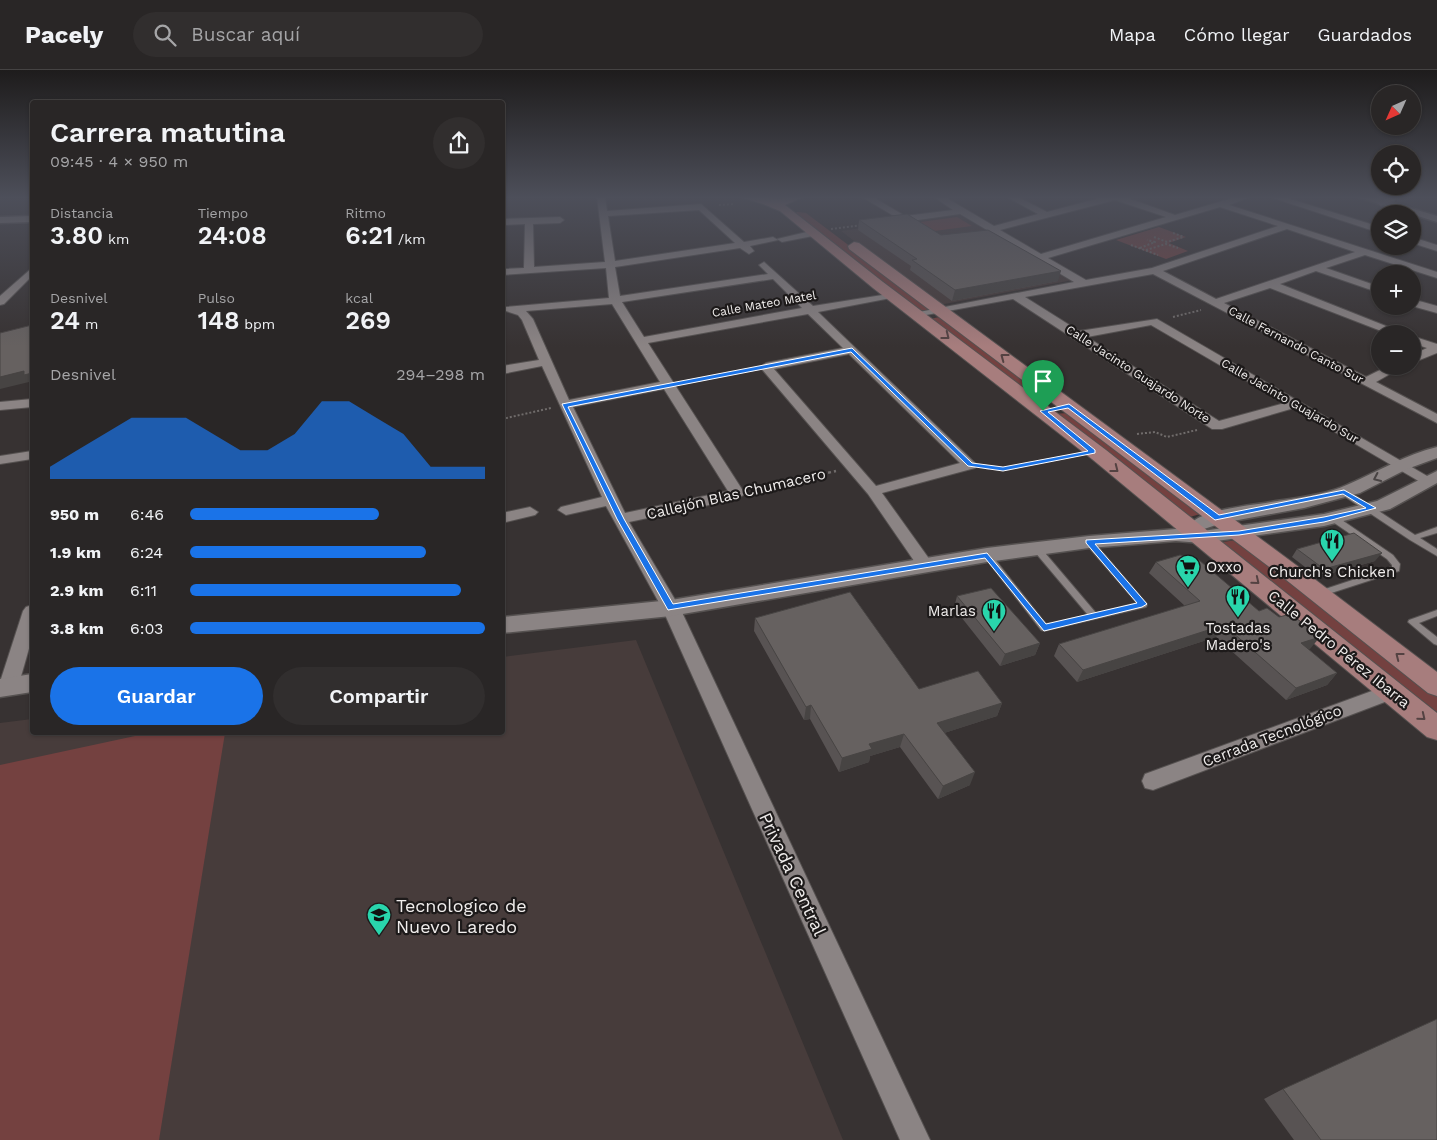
<!DOCTYPE html>
<html lang="es">
<head>
<meta charset="utf-8">
<style>
	:root { --surface:#292626; --page:#312e2e; --text:#f1f3f6; --muted:#a5a5a7; --line:#454343; --accent:#1a73e8 }
	body { margin:0; font-family:"Work Sans",sans-serif; background:var(--page); color:var(--text); height:100vh; display:flex; flex-direction:column; font-size:19px; white-space:nowrap }
	* { box-sizing:border-box; margin:0 }
	p { font-size:16px; color:var(--muted) }
	.icon { flex:none; width:28px; height:28px; fill:none; stroke:currentColor; stroke-width:2; stroke-linecap:round; stroke-linejoin:round }
	.map { position:relative; flex:1; overflow:hidden }
	.drawer { position:absolute; left:30px; top:30px; width:475px; height:635px; display:flex; flex-direction:column; background:var(--surface); border-radius:5px; box-shadow:0 1px 4px #0004,0 0 0 1px var(--line) }
	.drawer>* { flex:none }
	.needle { width:32px; rotate:225deg }
	.controls { position:absolute; left:1371px; top:15px; display:grid; gap:10px }
	.controls a { display:grid; place-items:center; width:50px; height:50px; border-radius:50%; background:var(--surface); box-shadow:0 1px 4px #0004,0 0 0 1px var(--line); font-size:25px }
	.pin { position:absolute; display:grid; place-items:center; width:42px; height:42px; color:#fff; margin:-51px -21px; border-radius:50% 50% 50% 0; rotate:-45deg; box-shadow:0 0 5px #0007 }
	.pin .icon { rotate:45deg }
	.round { display:grid; place-items:center; flex:none; width:52px; height:52px; border-radius:26px; background:var(--page) }
	.overview { display:flex; align-items:center; justify-content:space-between; height:85px; padding:0 20px }
	h1 { font-size:28px; font-weight:600; line-height:38px }
	.figures { display:grid; grid-template-columns:repeat(3,1fr); gap:8px; height:85px; padding:5px 20px }
	.figures div { display:grid; align-content:center }
	.figures b { font-size:25px; font-weight:600 }
	.figures small { font-size:14px; font-weight:400 }
	.figures p { font-size:14px }
	.chart { height:140px; padding:10px 20px }
	.chart p { display:flex; justify-content:space-between }
	.chart svg { width:100%; height:90px; margin-top:5px; fill:var(--accent); opacity:.7 }
	.cta { display:flex; gap:10px; margin-top:auto; padding:10px 20px }
	.cta a { flex:1; height:58px; border-radius:30px; background:var(--accent); color:#fff; font-size:20px; font-weight:600; line-height:58px; text-align:center }
	.cta a+a { background:var(--page); color:var(--text) }
	ul { padding:0 20px; list-style:none; font-size:16px }
	li { display:grid; grid-template-columns:80px 60px 1fr; align-items:center; height:38px }
	li i { height:12px; border-radius:6px; background:var(--accent) }
	header { display:flex; align-items:center; gap:30px; box-sizing:border-box; height:70px; padding:0 25px; background:var(--surface); border-bottom:1px solid var(--line) }
	header strong { font-size:24px }
	nav { display:flex; gap:28px; margin-inline-start:auto; font-size:18px }
	.search { width:350px; height:45px; background:var(--page); display:flex; align-items:center; gap:12px; box-sizing:border-box; padding:0 18px; border-radius:28px; color:var(--muted); font-size:19px }
	.map>svg:first-child { display:block }
</style>
</head>
<body>
<header>
<strong>Pacely</strong>
<div class="search"><svg class="icon" aria-label="search" viewBox="0 0 24 24"><circle cx="10" cy="10" r="6"/><path d="M15 15l6 6"/></svg>Buscar aquí</div>
<nav><a>Mapa</a><a>Cómo llegar</a><a>Guardados</a></nav>
</header>
<div class="map">
<svg width="1437" height="1070" viewBox="0 0 1437 1070">
	<rect width="100%" height="100%" fill="#373232"/>
	<!-- built -->
	<g fill="#473c3b">
		<path d="M958,144L1073,210L939,235L841,161Z"/>
		<path d="M636,570L843,1070H0V653L32,649V662H502L503,587Z"/>
	</g>
	<!-- green -->
	<g fill="#744140">
		<path d="M798,142L806,143L933,239L920,241L793,143Z"/>
		<path d="M957,147L972,156L927,162L913,153Z"/>
		<path d="M1159,157L1186,167L1169,173L1188,181L1166,189L1116,170Z"/>
		<path d="M944,246L1057,332L1041,334L930,249Z"/>
		<path d="M1068,343L1204,443L1186,448L1052,344Z"/>
		<path d="M1242,469L1437,623V642L1217,473Z"/>
		<path d="M149,663H225L159,1070H0V695Z"/>
	</g>
	<g fill="none" stroke-linecap="round" stroke-linejoin="round">
		<defs>
			<g id="service">
				<path d="M1341,420H1347L1415,465L1437,457V463L1420,468L1437,479V486L1410,470L1341,424L1340,422Z"/>
				<path d="M1330,446H1336L1393,485L1400,494L1399,501L1322,526H1316L1315,524L1316,522L1392,497V495L1387,489L1330,450L1329,448Z"/>
				<path d="M1089,469L1092,470L1146,533L1147,535L1146,537L1044,561L1041,560L983,485L987,482L990,483L1046,554L1088,545L1034,481L1033,479L1034,477H1040L1096,543L1137,533L1086,474L1085,472L1086,470Z"/>
				<path d="M1437,540V546L1419,553L1437,567V575L1434,574L1408,552L1409,550Z"/>
			</g>
			<g id="minor">
				<path d="M597,127H605L607,141L701,134L744,172L773,167L778,170L750,176L754,181L749,184L740,178L615,197L620,226L768,204L759,195L764,192L813,236L895,223V227L891,228L818,242L977,395L975,398L882,423L935,497L933,501H921L868,424L760,297L766,293L843,278L808,244L648,273L745,424L737,429L629,452L680,538L930,1070H900L662,538L606,436L566,445L558,440L561,437L602,427L542,296L502,304V296L539,290L522,250L518,245L506,241V237L609,228L606,198L502,205V199L524,198L525,154L502,155V149L560,147L564,150L560,153L533,154L534,197L605,192ZM699,140L735,173L615,191L608,146ZM773,209L802,238L644,267L622,232ZM612,234L660,312L569,330L533,249L526,241ZM849,284L960,393L876,416L774,299ZM664,319L728,421L625,443L573,337Z"/>
				<path d="M862,127H873L905,146L953,140L934,127H945L994,156L1038,144L1007,127H1018L1047,142L1104,127H1125L1175,145L1236,127H1250L1229,135L1437,202V208L1365,185L1326,198L1380,217V223L1316,201L1280,214L1406,264H1389L1270,218L1224,233L1366,307L1388,296H1404L1376,312L1437,344V353L1153,204L1025,227L1079,261L1157,249L1434,410L1432,413H1422L1294,338L1222,359H1212L1013,229L915,247V243L919,242L1074,212L960,144L904,152ZM1115,130L1166,147L1041,184L1000,160ZM1220,137L1278,156L1152,198L1086,210L1048,188ZM1287,159L1355,182L1216,229L1163,201ZM1151,255L1285,333L1219,351L1087,267Z"/>
				<path d="M1270,127H1284L1380,157V163Z"/>
				<path d="M1389,127H1402L1381,136L1377,133Z"/>
				<path d="M815,160L820,163L818,165L782,172L777,169Z"/>
				<path d="M1412,167L1437,175V181L1412,173Z"/>
				<path d="M32,198V206L4,234L0,235V226Z"/>
				<path d="M1412,229L1437,236V243L1412,236Z"/>
				<path d="M1412,266L1437,274V283L1412,293V285L1427,278L1412,273Z"/>
				<path d="M32,329V337L0,340V332Z"/>
				<path d="M32,381V389L0,394V386Z"/>
				<path d="M530,437L538,442L535,445L502,453V443Z"/>
				<path d="M32,535V568L18,617L15,622L8,625L1,622L0,612L23,541L26,537Z"/>
				<path d="M1391,614L1398,617L1401,622L1398,627L1153,720L1145,718L1142,711L1145,704Z"/>
			</g>
			<g id="tertiary">
				<path d="M1357,127H1374L1437,146V152Z"/>
				<path d="M32,146V152L0,153V147Z"/>
				<path d="M1437,377V388L1407,399L1360,423L1304,438L1222,453L1201,460L1194,458L1191,454C1200,440 1254,435 1271,432C1296,428 1326,425 1349,414C1379,401 1405,385 1437,377Z"/>
				<path d="M1437,401V413L1390,439L1324,456L1202,473L1176,471L1089,478L987,492L671,546L502,563V547L671,530L987,478L1089,466L1176,459L1202,461L1324,444L1377,431Z"/>
				<path d="M32,604V622L0,627V609Z"/>
			</g>
			<g id="secondary">
				<path d="M740,127L779,129L803,127L785,135L883,212L1106,380L1437,643V670L1427,667L1092,389L873,218L780,141L763,134Z"/>
				<path d="M854,172L859,173L1296,495L1437,602V626L1428,623L1280,505L849,179L848,176Z"/>
			</g>
		</defs>
		<!-- service casing -->
		<use href="#service" stroke="#555150" stroke-width="2"/>
		<!-- minor casing -->
		<use href="#minor" stroke="#555150" stroke-width="2"/>
		<!-- tertiary casing -->
		<use href="#tertiary" stroke="#555150" stroke-width="3"/>
		<!-- secondary casing -->
		<use href="#secondary" stroke="#555150" stroke-width="2"/>
		<!-- path-far1 -->
		<g stroke="#706c6b" stroke-width="2" stroke-dasharray="2 2" stroke-linecap="butt">
			<path d="M719,135L735,134"/>
			<path d="M831,159L862,155"/>
			<path d="M1173,163L1184,167"/>
			<path d="M1154,167L1167,172L1183,167"/>
			<path d="M1131,175L1158,185"/>
			<path d="M1140,178L1155,172L1147,170"/>
			<path d="M1146,180L1166,174L1178,178"/>
			<path d="M1173,247L1201,240"/>
			<path d="M685,312L753,300"/>
			<path d="M502,349L551,338"/>
			<path d="M1137,364L1155,362L1167,367L1197,360"/>
		</g>
		<!-- path -->
		<g stroke="#706c6b" stroke-width="2.5" stroke-dasharray="3 3" stroke-linecap="butt">
			<path d="M986,398L1003,399L1071,386"/>
			<path d="M752,420L836,401"/>
		</g>
		<!-- service -->
		<use href="#service" fill="#8b8484" fill-rule="evenodd"/>
		<!-- minor -->
		<use href="#minor" fill="#8b8484" fill-rule="evenodd"/>
		<!-- tertiary -->
		<use href="#tertiary" fill="#8b8484" fill-rule="evenodd"/>
		<!-- secondary -->
		<use href="#secondary" fill="#a77d7d" fill-rule="evenodd"/>
	</g>
	<!-- wall -->
	<g fill="#585353">
		<path d="M859,150L941,165L1058,211L952,231L910,200L911,196L858,160Z"/>
		<path d="M1297,479L1375,491L1318,507L1292,487Z"/>
		<path d="M1156,492L1259,541L1310,579H1308L1337,603L1327,615L1286,630L1216,567L1077,612L1054,586L1059,574L1185,536L1149,503Z"/>
		<path d="M957,526L1040,573L1035,585L1000,596L954,538Z"/>
		<path d="M755,548L919,619L1002,633L997,646L944,663L970,715L938,729L900,677L870,686L869,692L839,702L810,649L804,650L754,561Z"/>
		<path d="M1283,1019L1437,1070H1294L1264,1029Z"/>
	</g>
	<!-- shaded-wall -->
	<g fill="#474443">
		<path d="M1061,201L1058,211L952,231L955,220Z"/>
		<path d="M24,301L32,303V315L29,312L0,319V307Z"/>
		<path d="M1382,483L1375,491L1318,507L1324,499Z"/>
		<path d="M1224,555L1216,567L1077,612L1083,600Z"/>
		<path d="M1320,567L1310,579L1292,585L1301,573Z"/>
		<path d="M1040,573L1035,585L1000,596L1005,584Z"/>
		<path d="M1337,603L1327,615L1286,630L1296,618Z"/>
		<path d="M1002,633L997,646L932,667L937,653Z"/>
		<path d="M811,635L810,649L804,650L806,637Z"/>
		<path d="M904,664L900,677L870,686L869,692L839,702L842,688L869,674Z"/>
		<path d="M975,702L970,715L938,729L943,716Z"/>
	</g>
	<!-- building -->
	<g fill="#666160" stroke="#474443">
		<path d="M907,144L941,165L988,160L1061,201L955,220L912,190L917,189L859,150Z"/>
		<path d="M32,255V303L24,305V301L0,307V263Z"/>
		<path d="M1354,463L1382,483L1324,499L1297,479Z"/>
		<path d="M1180,485L1199,490L1259,541L1267,538L1279,547L1291,544L1320,567L1301,573L1337,603L1296,618L1224,555L1083,600L1059,574L1200,531L1156,492Z"/>
		<path d="M991,518L1040,573L1005,584L957,526Z"/>
		<path d="M850,522L919,619L978,601L1002,633L937,653L975,702L943,716L904,664L869,674L872,679L842,688L811,635L806,637L755,548Z"/>
		<path d="M1437,949V1070H1321L1283,1019Z"/>
	</g>
	<!-- one-way arrows -->
	<defs><path id="oneway-chevron" d="M-2-3.5L2.5 0L-2 3.5" fill="none" stroke-width="1.6" stroke-linecap="round" stroke-linejoin="round" transform="scale(1.25)"/></defs>
	<g stroke="#544242">
		<use href="#oneway-chevron" transform="translate(946 266) rotate(38)"/>
		<use href="#oneway-chevron" transform="translate(1004 287) rotate(-143)"/>
		<use href="#oneway-chevron" transform="translate(1115 399) rotate(38)"/>
		<use href="#oneway-chevron" transform="translate(1256 511) rotate(39)"/>
		<use href="#oneway-chevron" transform="translate(1399 586) rotate(-142)"/>
		<use href="#oneway-chevron" transform="translate(1422 647) rotate(39)"/>
	</g>
	<use stroke="#494444" href="#oneway-chevron" transform="translate(1377 408) rotate(155)"/>
	<!-- sky -->
	<linearGradient id="sky" x2="0" y2="1"><stop stop-color="#1e1c1c"/><stop offset="0.46" stop-color="#4d4f5a"/><stop offset="1" stop-color="#4d4f5a" stop-opacity="0"/></linearGradient>
	<rect width="1437" height="277" fill="url(#sky)"/>
	<!-- route -->
	<path fill="#1a73e8" stroke="#fff" fill-rule="evenodd" d="M852,278L972,393L1003,397L1088,381L1040,341L1069,334L1219,445L1344,420L1376,438L1324,452L1239,465L1095,474L1147,534L1142,537L1044,561L985,488L668,540L617,449L562,334ZM851,282L968,396L1003,401L1095,383V380L1048,342L1068,338L1215,450L1343,424L1366,438L1324,447L1239,461L1086,470V473L1137,533L1046,554L987,483L673,534L624,449L568,337Z"/>
	<!-- icons -->
	<defs>
		<symbol id="restaurant-pin" viewBox="-11 -11 22 30"><path d="M0 17L-7.5 6A9.5 9.5 0 1 1 7.5 6Z" fill="#29d5ac" stroke="#1d1a1a"/><path d="M-5-6h1v4h1v-4h1v4h1v-4h1v5L-1.5 .5V6h-2V.5L-5-1ZM5-6V6H3V1.5H1.5Q1.5-4 5-6Z" fill="#111"/></symbol>
		<symbol id="supermarket-pin" viewBox="-11 -11 22 30"><path d="M0 17L-7.5 6A9.5 9.5 0 1 1 7.5 6Z" fill="#29d5ac" stroke="#1d1a1a"/><path d="M-6-5.5h2.5l.6 2H6L4.5 2H-2.5L-4.4-4H-6ZM-1.5 3.2a1.3 1.3 0 1 0 .1 0ZM3 3.2a1.3 1.3 0 1 0 .1 0Z" fill="#111"/></symbol>
		<symbol id="university-pin" viewBox="-11 -11 22 30"><path d="M0 17L-7.5 6A9.5 9.5 0 1 1 7.5 6Z" fill="#29d5ac" stroke="#1d1a1a"/><path d="M0-5L7-2L0 1L-7-2ZM-4 1L0 2.5L4 1V4Q0 6-4 4Z" fill="#111"/></symbol>
	</defs>
	<g fill-rule="evenodd">
		<use href="#restaurant-pin" x="1318" y="457" width="28" height="38"/>
		<use href="#supermarket-pin" x="1174" y="483" width="28" height="38"/>
		<use href="#restaurant-pin" x="1224" y="513" width="28" height="38"/>
		<use href="#restaurant-pin" x="980" y="527" width="28" height="38"/>
		<use href="#university-pin" x="365" y="831" width="28" height="38"/>
	</g>
	<g text-anchor="middle" dominant-baseline="central" stroke-width="4.5" stroke-linejoin="round" paint-order="stroke">
		<!-- far-street labels -->
		<g font-size="12" fill="#f0edec" stroke="#1d1a1a">
			<text transform="translate(764 234) rotate(-10)">Calle Mateo Matel</text>
			<text transform="translate(1296 275) rotate(28)">Calle Fernando Canto Sur</text>
			<text transform="translate(1138 304) rotate(33)">Calle Jacinto Guajardo Norte</text>
			<text transform="translate(1290 331) rotate(30)">Calle Jacinto Guajardo Sur</text>
		</g>
		<!-- street labels -->
		<g font-size="15" fill="#f0edec" stroke="#1d1a1a">
			<text transform="translate(736 424) rotate(-13)">Callejón Blas Chumacero</text>
			<text transform="translate(1339 579) rotate(39)">Calle Pedro Pérez Ibarra</text>
			<text transform="translate(1272 666) rotate(-21)">Cerrada Tecnológico</text>
		</g>
		<!-- poi labels -->
		<g font-size="15" fill="#f0edec" stroke="#1d1a1a">
			<text x="1206" y="497" text-anchor="start">Oxxo</text>
			<text x="1332" y="502">Church's Chicken</text>
			<text x="976" y="541" text-anchor="end">Marlas</text>
			<text x="1238" y="558">Tostadas<tspan x="1238" dy="17">Madero's</tspan></text>
		</g>
		<!-- near-street labels -->
		<g font-size="18" fill="#f0edec" stroke="#1d1a1a">
			<text transform="translate(793 804) rotate(65)">Privada Central</text>
		</g>
		<!-- near-poi labels -->
		<g font-size="18" fill="#f0edec" stroke="#1d1a1a" text-anchor="start">
			<text x="396" y="835">Tecnologico de<tspan x="396" dy="21">Nuevo Laredo</tspan></text>
		</g>
	</g>
</svg>
<div class="controls">
<a><svg class="needle" viewBox="-14 -14 28 28"><path d="M0-13l5 13h-10z" fill="#e53935"/><path d="M0 13l5-13h-10z" fill="#a5a5a7"/></svg></a>
<a><svg class="icon" aria-label="locate" viewBox="0 0 24 24"><circle cx="12" cy="12" r="6"/><path d="M12 2v4M12 18v4M2 12h4M18 12h4"/></svg></a>
<a><svg class="icon" aria-label="layers" viewBox="0 0 24 24"><path d="M12 4l9 5-9 5-9-5zM3 14l9 5 9-5"/></svg></a>
<a>+</a>
<a>−</a>
</div>
<div class="pin" style="left:1043px;top:341px;background:#1e9e55"><svg class="icon" aria-label="arrive" viewBox="0 0 24 24"><path d="M6 21V4h12l-3 4 3 4H6"/></svg></div>
<section class="drawer">
<div class="overview"><div><h1>Carrera matutina</h1><p>09:45 · 4 × 950 m</p></div><a class="round"><svg class="icon" aria-label="share" viewBox="0 0 24 24"><path d="M12 15V3M7 8l5-5 5 5M5 13v7h14v-7"/></svg></a></div>
<div class="figures">
<div><p>Distancia</p><b>3.80<small> km</small></b></div>
<div><p>Tiempo</p><b>24:08</b></div>
<div><p>Ritmo</p><b>6:21<small> /km</small></b></div>
</div>
<div class="figures">
<div><p>Desnivel</p><b>24<small> m</small></b></div>
<div><p>Pulso</p><b>148<small> bpm</small></b></div>
<div><p>kcal</p><b>269</b></div>
</div>
<div class="chart"><p><span>Desnivel</span>294–298 m</p>
<svg viewBox="0 0 160 44" preserveAspectRatio="none"><path d="M0 44V38L10 30L20 22L30 14L40 14L50 14L60 22L70 30L80 30L90 22L100 6L110 6L120 14L130 22L140 38L150 38L160 38V44z"/></svg>
</div>
<ul>
<li><b>950 m</b>6:46<i style="width:64%"></i></li>
<li><b>1.9 km</b>6:24<i style="width:80%"></i></li>
<li><b>2.9 km</b>6:11<i style="width:92%"></i></li>
<li><b>3.8 km</b>6:03<i style="width:100%"></i></li>
</ul>
<div class="cta"><a>Guardar</a><a>Compartir</a></div>
</section>
</div>
</body>
</html>
